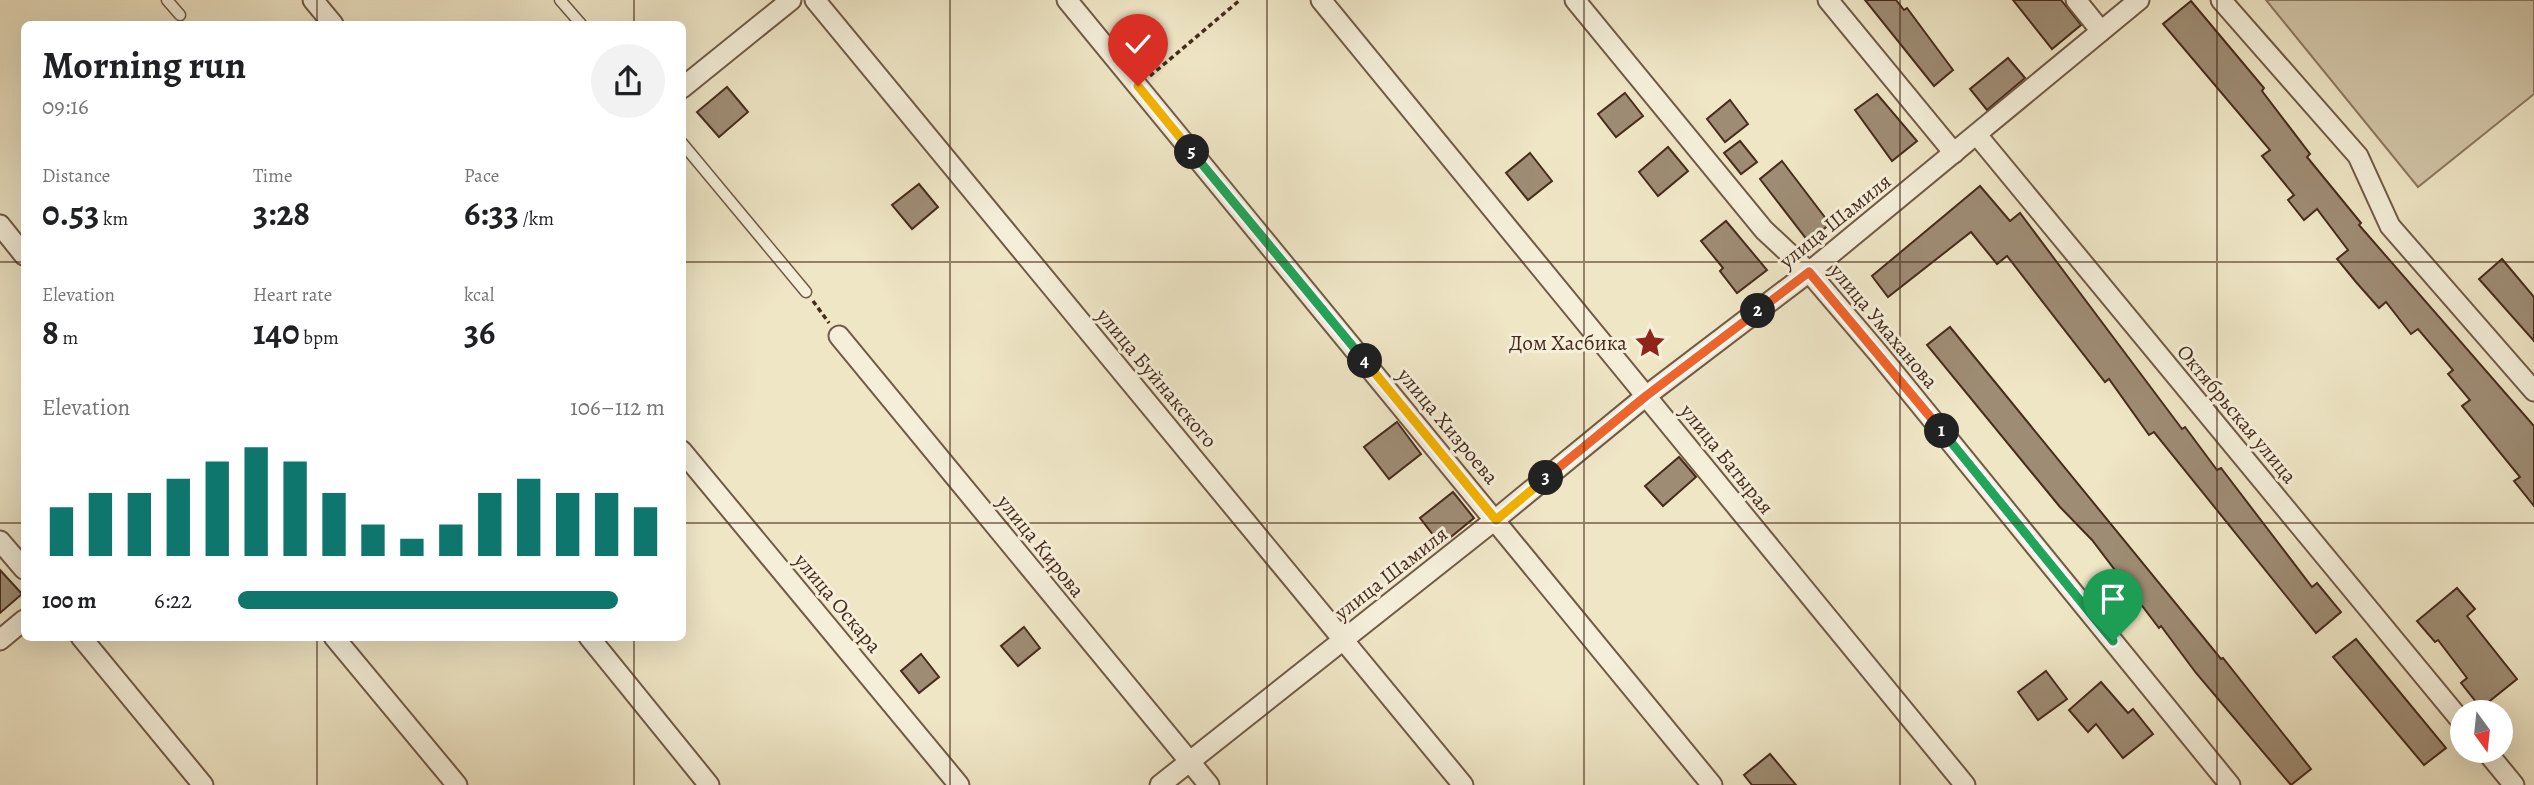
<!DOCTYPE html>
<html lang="en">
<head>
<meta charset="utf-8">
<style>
	:root { --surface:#fff; --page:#f2f2f2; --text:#202124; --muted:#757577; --accent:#0f766e }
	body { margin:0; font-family:Alegreya,serif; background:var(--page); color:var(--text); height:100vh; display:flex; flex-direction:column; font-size:26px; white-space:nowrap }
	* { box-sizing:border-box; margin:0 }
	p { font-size:23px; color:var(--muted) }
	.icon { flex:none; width:38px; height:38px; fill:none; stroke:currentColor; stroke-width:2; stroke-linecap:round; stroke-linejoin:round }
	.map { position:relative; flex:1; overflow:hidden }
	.side { position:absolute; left:21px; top:21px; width:665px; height:620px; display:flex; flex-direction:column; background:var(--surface); border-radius:10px; box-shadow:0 7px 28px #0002 }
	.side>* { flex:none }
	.needle { width:46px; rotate:165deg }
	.controls { position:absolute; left:2450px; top:700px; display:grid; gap:14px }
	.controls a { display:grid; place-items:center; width:63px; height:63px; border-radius:50%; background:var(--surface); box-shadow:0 7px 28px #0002; font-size:35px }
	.pin { position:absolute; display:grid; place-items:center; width:60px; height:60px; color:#fff; margin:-72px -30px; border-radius:50% 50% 50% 0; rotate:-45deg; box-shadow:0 0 7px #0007 }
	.pin .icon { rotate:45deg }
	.km { position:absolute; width:35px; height:35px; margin:-18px; border-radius:50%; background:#222; color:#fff; font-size:19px; line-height:35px; text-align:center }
	.round { display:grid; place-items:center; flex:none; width:74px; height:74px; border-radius:37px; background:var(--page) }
	.overview { display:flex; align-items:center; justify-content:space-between; height:119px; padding:0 21px }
	h1 { font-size:38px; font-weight:700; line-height:52px }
	.metrics { display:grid; grid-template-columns:repeat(3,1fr); gap:10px; height:119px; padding:7px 21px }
	.metrics div { display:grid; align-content:center }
	.metrics b { font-size:35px; font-weight:700 }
	.metrics small { font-size:19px; font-weight:400 }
	.metrics p { font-size:19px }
	.chart { height:196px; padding:14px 21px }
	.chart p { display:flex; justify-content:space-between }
	.chart svg { width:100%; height:126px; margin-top:7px; stroke:var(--accent); stroke-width:6 }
	ul { padding:0 21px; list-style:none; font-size:23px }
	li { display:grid; grid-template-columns:112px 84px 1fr; align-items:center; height:52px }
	li i { height:18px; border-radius:9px; background:var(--accent) }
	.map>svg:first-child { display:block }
</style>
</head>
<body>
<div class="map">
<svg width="2534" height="785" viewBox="0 0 2534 785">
	<rect width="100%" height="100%" fill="#efe6c6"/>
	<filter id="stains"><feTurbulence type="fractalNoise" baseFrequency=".00286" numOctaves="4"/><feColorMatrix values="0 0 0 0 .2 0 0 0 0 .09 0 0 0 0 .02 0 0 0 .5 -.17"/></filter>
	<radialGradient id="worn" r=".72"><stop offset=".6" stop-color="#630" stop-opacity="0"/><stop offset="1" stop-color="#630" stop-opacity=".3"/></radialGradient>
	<!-- green -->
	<path fill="#d2c6a9" stroke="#8c7862" stroke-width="2" d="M2266,0H2534V94L2418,187Z"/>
	<!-- building -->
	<g fill="#9e8c74" stroke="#472b1c" stroke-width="2">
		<path d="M1865,0H1896L1904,10L1907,8L1953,70L1934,86Z"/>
		<path d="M2013,0H2061L2081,25L2052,49Z"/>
		<path d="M2191,1L2264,88L2262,91L2310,154L2307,157L2361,223L2359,225L2534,426V506L2514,481L2520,477L2462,406L2470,400L2448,374L2453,370L2418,329L2411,334L2386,302L2379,308L2356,282L2337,259L2348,250L2317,209L2304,220L2288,200L2294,195L2262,156L2270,150L2163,24Z"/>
		<path d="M2008,58L2025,78L1987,110L1970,89Z"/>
		<path d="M727,87L748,112L719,137L697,112Z"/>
		<path d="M1625,93L1643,116L1616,137L1598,114Z"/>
		<path d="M1877,94L1917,141L1892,161L1855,110Z"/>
		<path d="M1730,100L1748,124L1725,142L1707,119Z"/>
		<path d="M1740,141L1757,162L1741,174L1724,153Z"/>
		<path d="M1668,147L1688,171L1658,196L1639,172Z"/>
		<path d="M1530,153L1552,181L1528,200L1506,173Z"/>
		<path d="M1782,161L1830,224L1808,241L1760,179Z"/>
		<path d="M919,184L938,207L912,229L892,205Z"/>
		<path d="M1980,186L2010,221L2020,213L2182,429L2185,427L2217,470L2221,468L2312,587L2317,583L2341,612L2316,633L2154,432L2149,435L2109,379L2105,382L2007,256L1997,264L1971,232L1888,297L1872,276Z"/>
		<path d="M1726,221L1767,270L1737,293L1720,271L1723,268L1701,241Z"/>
		<path d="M2502,259L2534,297V341L2479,279Z"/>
		<path d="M1950,327L2221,659L2223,658L2311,769L2291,785L2196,673L2161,626L2159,628L2092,540L2060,507L1927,345Z"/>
		<path d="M1397,422L1421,454L1389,479L1364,447Z"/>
		<path d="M1679,457L1696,477L1663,506L1645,486Z"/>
		<path d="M1453,492L1474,518L1441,545L1420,518Z"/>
		<path d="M0,570L22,594L0,613Z"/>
		<path d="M2457,588L2475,609L2467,616L2517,679L2481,708L2461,683L2467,678L2438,640L2435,642L2417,621Z"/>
		<path d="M1024,627L1040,648L1018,666L1001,646Z"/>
		<path d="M2356,639L2446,748L2424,765L2333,657Z"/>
		<path d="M921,654L939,677L919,693L901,671Z"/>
		<path d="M2046,671L2067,699L2038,720L2018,692Z"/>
		<path d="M2101,682L2128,713L2133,709L2153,734L2123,758L2096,724L2088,732L2069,710Z"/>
		<path d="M1770,754L1796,785H1752L1744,775Z"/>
	</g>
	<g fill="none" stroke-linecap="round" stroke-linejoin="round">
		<defs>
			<g id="lane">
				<path d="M167,0L180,15"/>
				<path d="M560,0L581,24"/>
				<path d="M682,143L806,292"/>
			</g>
			<g id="street">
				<path d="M313,0L333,24"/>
				<path d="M815,0L1463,785"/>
				<path d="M1067,0L1712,785"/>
				<path d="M1321,0L1965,785"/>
				<path d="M1575,0L1764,230L1809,272L1878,353L2230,785"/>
				<path d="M1828,0L1954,153"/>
				<path d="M2076,0L2101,31"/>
				<path d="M2221,0L2358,156L2390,226L2534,391"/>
				<path d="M682,88L791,0"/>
				<path d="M1977,135L2462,722"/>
				<path d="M0,225L24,255"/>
				<path d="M839,336L1209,785"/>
				<path d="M682,451L959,785"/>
				<path d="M0,541L24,569"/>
				<path d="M81,637L203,785"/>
				<path d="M334,637L457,785"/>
				<path d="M589,637L709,785"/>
				<path d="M0,640L24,620"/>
				<path d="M2486,751L2514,785"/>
				<path d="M1160,785L1496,519L1646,396L1809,272L2139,0"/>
			</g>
		</defs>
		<!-- lane casing -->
		<use href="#lane" stroke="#715a46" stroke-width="13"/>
		<!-- street casing -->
		<use href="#street" stroke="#715a46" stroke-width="23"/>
		<!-- path -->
		<g stroke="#472b1c" stroke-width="3.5" stroke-dasharray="5 3.5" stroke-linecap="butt">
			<path d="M1150,76L1240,0"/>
			<path d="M813,301L829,323"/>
		</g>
		<!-- lane -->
		<use href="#lane" stroke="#f5efda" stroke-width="10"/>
		<!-- street -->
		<use href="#street" stroke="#f5efda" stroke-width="19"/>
	</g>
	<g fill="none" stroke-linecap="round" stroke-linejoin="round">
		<defs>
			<path id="split-1" d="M1942,431L2113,641"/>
			<path id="split-2" d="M1758,311L1809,272L1942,431"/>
			<path id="split-3" d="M1546,478L1646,396L1758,311"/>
			<path id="split-4" d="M1365,361L1496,520L1546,478"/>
			<path id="split-5" d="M1192,152L1365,361"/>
			<path id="split-6" d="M1138,86L1192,152"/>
		</defs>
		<!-- split-1 casing -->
		<use href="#split-1" stroke="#fff" stroke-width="14"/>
		<!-- split-2 casing -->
		<use href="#split-2" stroke="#fff" stroke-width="14"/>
		<!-- split-3 casing -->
		<use href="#split-3" stroke="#fff" stroke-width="14"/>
		<!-- split-4 casing -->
		<use href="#split-4" stroke="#fff" stroke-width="14"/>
		<!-- split-5 casing -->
		<use href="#split-5" stroke="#fff" stroke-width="14"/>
		<!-- split-6 casing -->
		<use href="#split-6" stroke="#fff" stroke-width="14"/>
		<!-- split-1 -->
		<use href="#split-1" stroke="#22a559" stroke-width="9"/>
		<!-- split-2 -->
		<use href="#split-2" stroke="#f0652b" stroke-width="9"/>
		<!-- split-3 -->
		<use href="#split-3" stroke="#f0652b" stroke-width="9"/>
		<!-- split-4 -->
		<use href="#split-4" stroke="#f5b400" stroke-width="9"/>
		<!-- split-5 -->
		<use href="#split-5" stroke="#22a559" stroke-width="9"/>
		<!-- split-6 -->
		<use href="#split-6" stroke="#f5b400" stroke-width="9"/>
	</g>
	<!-- grid -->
	<path fill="none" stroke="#472b1c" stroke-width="2" stroke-opacity="0.55" d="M317,0V24M634,0V24M950,0V785M1267,0V785M1584,0V785M1900,0V785M2217,0V785M0,262H24M682,262H2534M0,523H24M682,523H2534M317,637V785M634,637V785"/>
	<!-- icons -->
	<defs>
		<symbol id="sight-bare" viewBox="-9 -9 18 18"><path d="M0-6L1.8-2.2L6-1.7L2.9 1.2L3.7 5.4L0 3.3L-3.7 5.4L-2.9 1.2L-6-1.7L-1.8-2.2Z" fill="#8f2418" stroke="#f5efda" stroke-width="2.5" paint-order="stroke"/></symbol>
	</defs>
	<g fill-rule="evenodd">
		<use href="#sight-bare" x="1628" y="321" width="44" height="44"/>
	</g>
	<g text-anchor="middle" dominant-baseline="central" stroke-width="6" stroke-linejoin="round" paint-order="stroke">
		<!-- street labels -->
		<g font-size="21" fill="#472b1c" stroke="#f5efda">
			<text transform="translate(1835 221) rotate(-39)">улица Шамиля</text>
			<text transform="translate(1884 326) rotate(50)">улица Умаханова</text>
			<text transform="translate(1157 378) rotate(50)">улица Буйнакского</text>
			<text transform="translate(2237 414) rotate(50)">Октябрьская улица</text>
			<text transform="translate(1448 426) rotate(50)">улица Хизроева</text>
			<text transform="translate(1727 459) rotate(51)">улица Батырая</text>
			<text transform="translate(1041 546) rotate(51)">улица Кирова</text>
			<text transform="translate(1391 573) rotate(-38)">улица Шамиля</text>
			<text transform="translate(838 603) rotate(50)">улица Оскара</text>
		</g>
		<!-- poi labels -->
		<g font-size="21" fill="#472b1c" stroke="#f5efda" text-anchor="end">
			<text x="1627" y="343">Дом Хасбика</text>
		</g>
	</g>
	<rect width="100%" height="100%" filter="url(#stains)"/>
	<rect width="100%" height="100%" fill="url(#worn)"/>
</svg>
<div class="controls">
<a><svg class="needle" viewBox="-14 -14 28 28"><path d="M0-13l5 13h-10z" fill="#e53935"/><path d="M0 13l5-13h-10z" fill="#757577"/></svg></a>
</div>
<div class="pin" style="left:2113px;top:641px;background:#1e9e55"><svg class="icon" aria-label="arrive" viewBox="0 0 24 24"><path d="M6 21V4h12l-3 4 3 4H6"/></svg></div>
<div class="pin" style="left:1138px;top:86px;background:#d93025"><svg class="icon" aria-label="check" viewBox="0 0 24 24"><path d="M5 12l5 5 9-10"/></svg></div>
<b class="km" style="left:1942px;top:431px">1</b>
<b class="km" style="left:1758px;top:311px">2</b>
<b class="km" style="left:1546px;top:478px">3</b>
<b class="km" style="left:1365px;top:361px">4</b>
<b class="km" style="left:1192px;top:152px">5</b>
<section class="side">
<div class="overview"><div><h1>Morning run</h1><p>09:16</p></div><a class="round"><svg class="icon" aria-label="share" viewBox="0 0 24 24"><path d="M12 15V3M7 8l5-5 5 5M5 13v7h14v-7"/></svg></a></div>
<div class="metrics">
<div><p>Distance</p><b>0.53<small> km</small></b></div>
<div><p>Time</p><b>3:28</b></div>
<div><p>Pace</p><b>6:33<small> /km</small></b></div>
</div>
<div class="metrics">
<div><p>Elevation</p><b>8<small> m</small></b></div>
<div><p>Heart rate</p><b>140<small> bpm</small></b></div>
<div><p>kcal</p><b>36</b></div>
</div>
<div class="chart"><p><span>Elevation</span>106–112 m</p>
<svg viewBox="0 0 160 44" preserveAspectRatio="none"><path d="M5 44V27M15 44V22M25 44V22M35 44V17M45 44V11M55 44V6M65 44V11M75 44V22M85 44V33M95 44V38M105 44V33M115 44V22M125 44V17M135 44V22M145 44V22M155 44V27"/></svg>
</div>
<ul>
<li><b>100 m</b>6:22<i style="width:89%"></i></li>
</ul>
</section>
</div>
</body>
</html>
